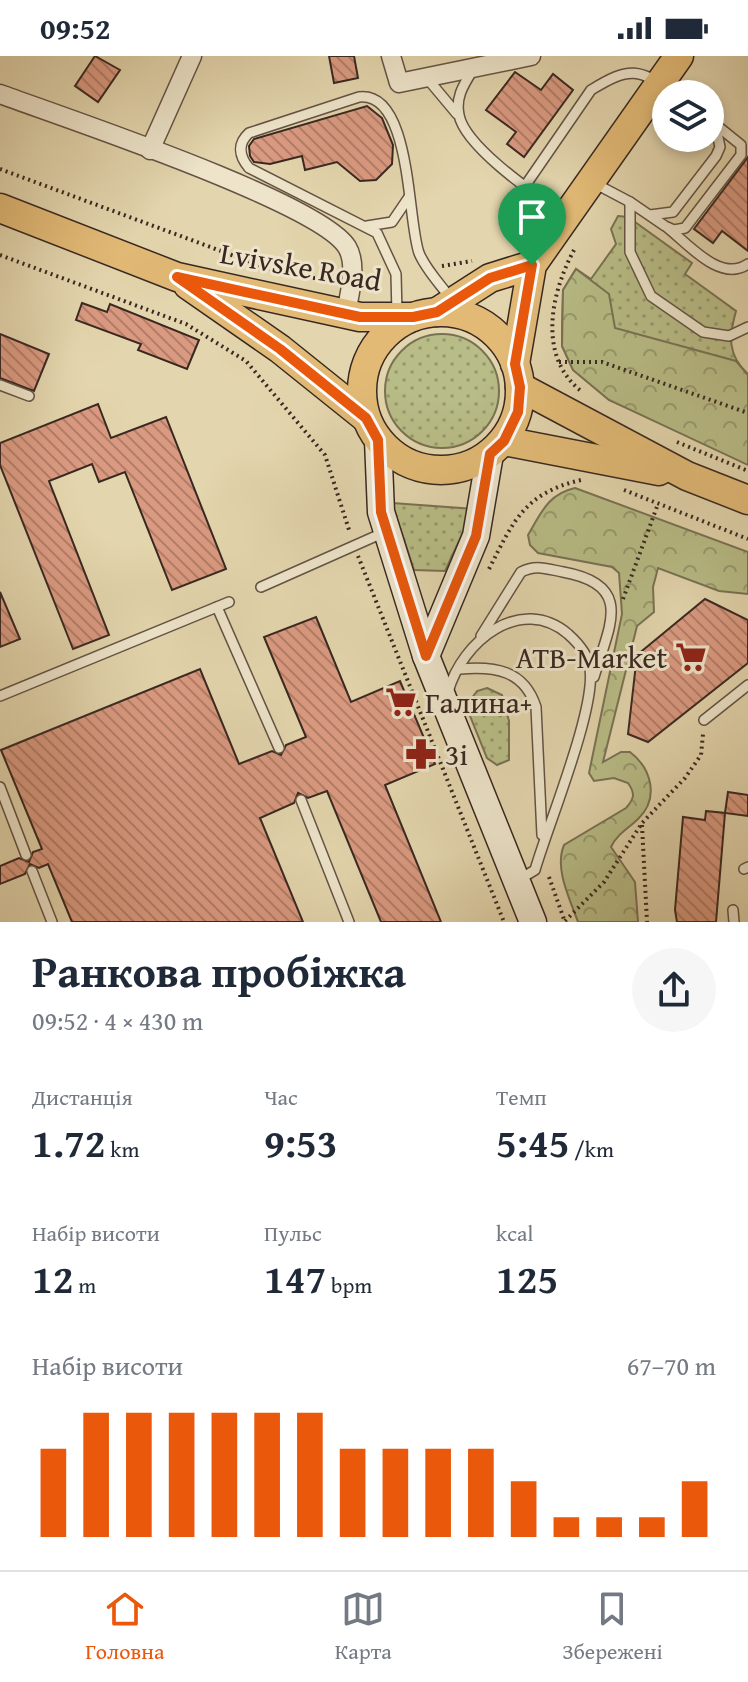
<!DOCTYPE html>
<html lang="uk">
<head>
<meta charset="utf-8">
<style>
	:root { --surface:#fff; --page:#f6f6f7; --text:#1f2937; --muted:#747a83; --line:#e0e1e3; --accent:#ea580c }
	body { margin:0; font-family:"Gentium Book Plus",serif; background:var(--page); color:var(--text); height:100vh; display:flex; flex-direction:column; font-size:30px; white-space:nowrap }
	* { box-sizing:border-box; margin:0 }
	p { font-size:26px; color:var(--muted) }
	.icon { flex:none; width:44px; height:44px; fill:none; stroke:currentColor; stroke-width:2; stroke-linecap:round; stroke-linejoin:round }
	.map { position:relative; height:866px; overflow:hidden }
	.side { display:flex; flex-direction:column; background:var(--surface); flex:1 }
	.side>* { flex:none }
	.fabs { position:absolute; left:652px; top:24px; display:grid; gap:16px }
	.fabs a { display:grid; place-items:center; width:72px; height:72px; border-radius:50%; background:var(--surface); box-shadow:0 4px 12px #0003; font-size:40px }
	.pin { position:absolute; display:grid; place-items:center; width:68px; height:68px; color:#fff; margin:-82px -34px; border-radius:50% 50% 50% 0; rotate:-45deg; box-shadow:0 0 8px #0007 }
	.pin .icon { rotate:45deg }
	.round { display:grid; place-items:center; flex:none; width:84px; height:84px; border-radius:42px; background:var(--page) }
	.overview { display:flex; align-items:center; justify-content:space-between; height:136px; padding:0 32px }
	h1 { font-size:44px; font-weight:600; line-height:60px }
	.stats { display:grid; grid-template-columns:repeat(3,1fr); gap:12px; height:136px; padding:8px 32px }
	.stats div { display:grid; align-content:center }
	.stats b { font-size:40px; font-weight:600 }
	.stats small { font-size:22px; font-weight:400 }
	.stats p { font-size:22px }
	.chart { height:224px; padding:16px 32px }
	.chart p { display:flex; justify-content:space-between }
	.chart svg { width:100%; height:144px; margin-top:8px; stroke:var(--accent); stroke-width:6 }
	.status { display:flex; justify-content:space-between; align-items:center; height:56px; padding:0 40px; background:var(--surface); direction:ltr }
	.status svg { height:22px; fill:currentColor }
	.tabs { display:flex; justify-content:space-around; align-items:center; height:112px; border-top:2px solid var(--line); background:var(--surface); font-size:22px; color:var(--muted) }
	.tabs a { display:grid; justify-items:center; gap:4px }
	.tabs .on { color:var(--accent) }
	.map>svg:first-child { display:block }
</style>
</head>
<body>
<div class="status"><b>09:52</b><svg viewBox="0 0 49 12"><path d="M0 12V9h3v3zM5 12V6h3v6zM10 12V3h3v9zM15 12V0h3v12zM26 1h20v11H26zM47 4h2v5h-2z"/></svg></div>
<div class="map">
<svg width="748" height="866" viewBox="0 0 748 866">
	<defs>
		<pattern id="grass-dots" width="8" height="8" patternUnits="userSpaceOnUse" patternTransform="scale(2)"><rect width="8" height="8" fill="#b8bc86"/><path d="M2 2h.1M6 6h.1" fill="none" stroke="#97996d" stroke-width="1.8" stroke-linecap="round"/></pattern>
		<pattern id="forest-crowns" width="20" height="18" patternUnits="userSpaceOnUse" patternTransform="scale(2)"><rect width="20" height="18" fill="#b8bc86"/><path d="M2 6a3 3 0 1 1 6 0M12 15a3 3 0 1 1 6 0" fill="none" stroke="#97996d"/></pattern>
		<pattern id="building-back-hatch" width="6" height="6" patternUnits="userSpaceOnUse" patternTransform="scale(2)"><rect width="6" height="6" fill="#da9a81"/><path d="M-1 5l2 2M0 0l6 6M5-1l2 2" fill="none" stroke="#b27e69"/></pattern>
	</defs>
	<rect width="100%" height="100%" fill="#e3d5ad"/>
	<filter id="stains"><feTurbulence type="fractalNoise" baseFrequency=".0025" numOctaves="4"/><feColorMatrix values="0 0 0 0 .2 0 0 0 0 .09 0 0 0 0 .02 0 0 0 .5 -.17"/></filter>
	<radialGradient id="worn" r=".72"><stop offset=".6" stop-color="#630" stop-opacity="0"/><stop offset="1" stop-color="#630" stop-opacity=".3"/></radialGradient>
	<!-- grass -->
	<g fill="url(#grass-dots)" stroke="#787254" stroke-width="2">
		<path d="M618,160L628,161L692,207L685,218L736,255C729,280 727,299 748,318V406L609,344L573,314L562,290V274L563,234L576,213L591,223L616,188L611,173Z"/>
		<circle cx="442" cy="335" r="57"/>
		<path d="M392,447L474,453L445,515L414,514Z"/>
		<path d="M487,632L502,639L509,665V704L497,709L487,702L466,650L477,635Z"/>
	</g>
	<!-- forest -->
	<g fill="url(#forest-crowns)" stroke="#787254" stroke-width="2">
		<path d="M576,213L609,238L615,272L736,305L748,319V409L609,344L573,314L562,290L563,234Z"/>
		<path d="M575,432L748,496V538L719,535L658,512L653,531L654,556L637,570L603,706L621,696H630C651,712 660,742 638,763C629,772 616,779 611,791L635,826L638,866H578C570,843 554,813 564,789L626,752C635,742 635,737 628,727L614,722L594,725L589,717L622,558L619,517L612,511L538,497L530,489L528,479C541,457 548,438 575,432Z"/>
	</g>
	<!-- building -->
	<g fill="url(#building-back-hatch)" stroke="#392821" stroke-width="2">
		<path d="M95,0L120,14L98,46L75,30Z"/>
		<path d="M329,0H354L358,22L334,27Z"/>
		<path d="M515,16L541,34L553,18L573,34L524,101L507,88L516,76L486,54Z"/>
		<path d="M367,50L382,62L393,89L392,108L376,124L360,125L337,106L305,114L302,100L270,108L254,106L250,100L249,90L254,83Z"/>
		<path d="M748,101V195L722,175L713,187L694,173Z"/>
		<path d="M82,247L107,256L110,248L199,284L187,313L138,294L141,288L76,264Z"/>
		<path d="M0,278L49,298L34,335L0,322Z"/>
		<path d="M98,348L111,382L166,361L226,513L172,534L125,416L99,426L92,408L49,425L109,579L73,593L0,409V387Z"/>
		<path d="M0,536L20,583L0,591Z"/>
		<path d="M705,543L748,564V607L648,686L628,678L637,599Z"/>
		<path d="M316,561L351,646L400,625L435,708L385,729L441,866H381L327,735L308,742L298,737L294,747L260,762L303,866H72L48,808L39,812L30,808L25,818L0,828V810L19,802L29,806L33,796L42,793L1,694L200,613L239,708L272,695L281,699L286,689L306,681L264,581Z"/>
		<path d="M728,736L748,739V760L725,757Z"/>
		<path d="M706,755L725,757L716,866H677L675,854L683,761L705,764Z"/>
	</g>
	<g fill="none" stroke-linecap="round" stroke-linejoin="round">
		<defs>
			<g id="service">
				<path d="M474,12C465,27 455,40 459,59C465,91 536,139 563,158"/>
				<path d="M426,21L457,58"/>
				<path d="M594,127L630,146L665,170L674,174L685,172L741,99V89L710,64"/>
				<path d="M525,130L591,34C630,10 639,12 675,38"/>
				<path d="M630,146V196L651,240L703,276L729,280L748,271"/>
				<path d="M650,159L673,156L716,100L720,91L716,72"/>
				<path d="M367,170L392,166L409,141"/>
				<path d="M668,172C689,189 721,227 748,208"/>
				<path d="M397,258L396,218L377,177L249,112C239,100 237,88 249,77L359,41C412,35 407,164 419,197C426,214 441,229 451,243"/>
				<path d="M0,329L29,340"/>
				<path d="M261,531L385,476"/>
				<path d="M217,551L279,692"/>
				<path d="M481,580L521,516C536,508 547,513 563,516C635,529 609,570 594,621"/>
				<path d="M460,613C495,610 524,614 536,651L542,779"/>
				<path d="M448,636C462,585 521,538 568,578C578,587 589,599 590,613C596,653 548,769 535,814L520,823"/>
				<path d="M0,640L229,546"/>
				<path d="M704,664L748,629"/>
				<path d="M0,731L26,799"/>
				<path d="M301,744L349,866"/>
				<path d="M744,813L748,811"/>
				<path d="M32,815L52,866"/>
				<path d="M733,854L734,866"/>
			</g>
			<g id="minor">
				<path d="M391,0L399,27L531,0"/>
				<path d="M0,38C62,61 319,146 347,191C358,209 349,239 346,258"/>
				<path d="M150,94L192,0"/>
			</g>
			<g id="secondary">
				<path d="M378,384L381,456L426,600L533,866"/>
				<path d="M426,600L476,480L490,398"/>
			</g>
			<g id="primary">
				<path d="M0,152L177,221L360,261H412"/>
				<path d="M188,229L280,293L366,362"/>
				<path d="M437,256L490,222L532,209"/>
				<circle cx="441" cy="335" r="79"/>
				<path d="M515,308L532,209L679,0"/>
				<path d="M520,331L687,420L748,444"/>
				<path d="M504,385L659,415"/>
			</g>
		</defs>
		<!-- service casing -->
		<use href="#service" stroke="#645344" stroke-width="12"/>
		<!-- minor casing -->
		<use href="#minor" stroke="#645344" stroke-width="21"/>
		<!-- secondary casing -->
		<use href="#secondary" stroke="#392821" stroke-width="29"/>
		<!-- primary casing -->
		<use href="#primary" stroke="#392821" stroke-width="31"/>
		<!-- path -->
		<g stroke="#392821" stroke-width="4" stroke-dasharray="2 4" stroke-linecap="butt">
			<path d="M0,113L283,218"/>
			<path d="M574,194C551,237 537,300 581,335"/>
			<path d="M0,199L186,268L246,305L325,399L350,477"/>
			<path d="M442,210L472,205"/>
			<path d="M295,221L334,223"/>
			<path d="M559,306H602L748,357"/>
			<path d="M677,386L748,415"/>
			<path d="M624,434L748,483"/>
			<path d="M358,500L504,866"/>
			<path d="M489,513C513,466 524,437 581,424"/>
			<path d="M623,543L658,448"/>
			<path d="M642,769L647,866"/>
			<path d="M549,821L565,866"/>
			<path d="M565,865L604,826L642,767L685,722L701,699L703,678"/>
		</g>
		<!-- service -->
		<use href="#service" stroke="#ede4ca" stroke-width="9"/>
		<!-- minor -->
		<use href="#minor" stroke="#ede4ca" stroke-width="18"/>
		<!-- secondary -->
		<use href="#secondary" stroke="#ede4ca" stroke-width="26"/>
		<!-- primary -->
		<use href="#primary" stroke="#e2ba76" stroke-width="28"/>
	</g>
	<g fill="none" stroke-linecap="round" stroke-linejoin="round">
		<defs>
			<path id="route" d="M532,209L515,308L520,331L518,356L504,385L490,398L476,480L426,600L381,456L378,384L366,362L280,293L177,221L360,261H413L437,256L490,222Z"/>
		</defs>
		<!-- route casing -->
		<use href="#route" stroke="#fff" stroke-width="16"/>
		<!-- route -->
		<use href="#route" stroke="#ea580c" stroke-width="10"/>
	</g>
	<!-- icons -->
	<defs>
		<symbol id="supermarket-bare" viewBox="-9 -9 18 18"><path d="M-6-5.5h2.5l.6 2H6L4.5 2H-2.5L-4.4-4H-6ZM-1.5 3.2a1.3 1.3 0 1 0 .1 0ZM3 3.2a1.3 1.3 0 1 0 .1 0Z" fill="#8f2418" stroke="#ede4ca" stroke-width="2.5" paint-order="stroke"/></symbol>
		<symbol id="pharmacy-bare" viewBox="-9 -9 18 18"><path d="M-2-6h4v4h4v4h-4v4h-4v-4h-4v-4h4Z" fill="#8f2418" stroke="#ede4ca" stroke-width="2.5" paint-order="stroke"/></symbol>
	</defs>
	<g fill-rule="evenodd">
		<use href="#supermarket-bare" x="669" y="579" width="44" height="44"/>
		<use href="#supermarket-bare" x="379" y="624" width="44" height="44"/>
		<use href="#pharmacy-bare" x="399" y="676" width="44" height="44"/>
	</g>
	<g text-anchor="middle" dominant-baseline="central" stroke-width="6" stroke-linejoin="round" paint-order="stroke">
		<!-- street labels -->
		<g font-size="30" fill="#392821" stroke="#ede4ca">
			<text transform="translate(301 210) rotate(10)">Lvivske Road</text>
		</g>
		<!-- poi labels -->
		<g font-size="30" fill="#392821" stroke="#ede4ca" text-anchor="start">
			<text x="667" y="601" text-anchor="end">ATB-Market</text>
			<text x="425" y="646">Галина+</text>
			<text x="445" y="698">3i</text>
		</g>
	</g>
	<rect width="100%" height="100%" filter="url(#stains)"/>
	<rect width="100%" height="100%" fill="url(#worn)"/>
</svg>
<div class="fabs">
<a><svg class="icon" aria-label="layers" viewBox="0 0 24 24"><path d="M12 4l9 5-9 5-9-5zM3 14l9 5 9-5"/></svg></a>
</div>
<div class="pin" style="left:532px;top:209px;background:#1e9e55"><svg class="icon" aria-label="arrive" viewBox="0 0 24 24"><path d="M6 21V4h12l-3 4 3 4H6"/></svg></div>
</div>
<section class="side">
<div class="overview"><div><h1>Ранкова пробіжка</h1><p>09:52 · 4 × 430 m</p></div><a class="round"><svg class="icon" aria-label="share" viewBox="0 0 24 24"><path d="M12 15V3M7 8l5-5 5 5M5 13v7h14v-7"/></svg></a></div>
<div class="stats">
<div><p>Дистанція</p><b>1.72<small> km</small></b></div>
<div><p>Час</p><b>9:53</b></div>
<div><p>Темп</p><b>5:45<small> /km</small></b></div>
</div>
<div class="stats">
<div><p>Набір висоти</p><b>12<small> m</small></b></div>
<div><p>Пульс</p><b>147<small> bpm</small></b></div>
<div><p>kcal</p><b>125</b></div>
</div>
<div class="chart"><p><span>Набір висоти</span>67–70 m</p>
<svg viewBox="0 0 160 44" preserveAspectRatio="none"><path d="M5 44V17M15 44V6M25 44V6M35 44V6M45 44V6M55 44V6M65 44V6M75 44V17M85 44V17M95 44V17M105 44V17M115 44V27M125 44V38M135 44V38M145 44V38M155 44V27"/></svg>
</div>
</section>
<nav class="tabs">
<a class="on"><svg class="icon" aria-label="home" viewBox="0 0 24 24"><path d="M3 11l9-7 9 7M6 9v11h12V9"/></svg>Головна</a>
<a><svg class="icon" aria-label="map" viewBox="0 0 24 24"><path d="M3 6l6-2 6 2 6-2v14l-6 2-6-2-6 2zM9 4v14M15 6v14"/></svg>Карта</a>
<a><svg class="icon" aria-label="saved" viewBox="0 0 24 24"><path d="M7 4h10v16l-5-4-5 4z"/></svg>Збережені</a>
</nav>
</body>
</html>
